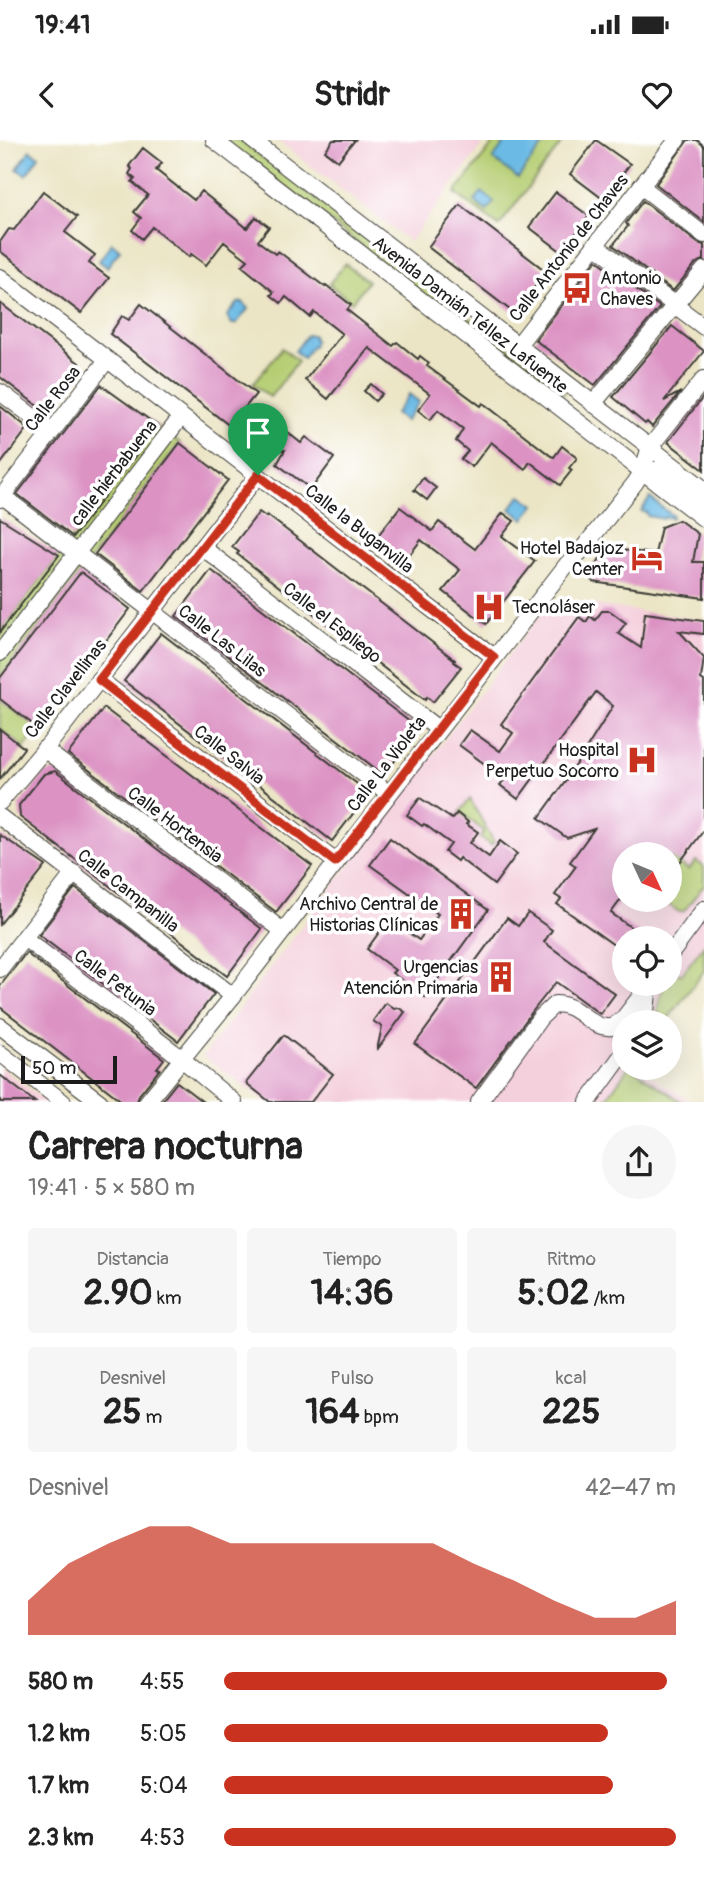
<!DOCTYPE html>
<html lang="es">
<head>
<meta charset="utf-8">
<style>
	:root { --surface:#fff; --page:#f6f6f6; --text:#222; --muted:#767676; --accent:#c8321e }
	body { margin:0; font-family:Pangolin,sans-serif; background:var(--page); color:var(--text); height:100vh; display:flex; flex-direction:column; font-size:26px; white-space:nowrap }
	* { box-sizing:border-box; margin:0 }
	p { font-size:23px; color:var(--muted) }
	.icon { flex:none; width:38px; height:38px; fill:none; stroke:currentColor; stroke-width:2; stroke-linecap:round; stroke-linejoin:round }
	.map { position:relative; height:962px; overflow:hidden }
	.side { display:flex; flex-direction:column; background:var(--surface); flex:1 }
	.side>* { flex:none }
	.needle { width:46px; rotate:134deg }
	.controls { position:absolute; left:612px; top:702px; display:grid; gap:14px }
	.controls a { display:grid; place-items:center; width:70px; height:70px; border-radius:50%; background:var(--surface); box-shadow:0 7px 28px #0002; font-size:35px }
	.scale { position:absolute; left:21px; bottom:18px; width:96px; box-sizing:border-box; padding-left:7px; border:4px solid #1c1c1c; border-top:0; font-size:19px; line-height:24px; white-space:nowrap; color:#1c1c1c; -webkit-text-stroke:5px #fff; paint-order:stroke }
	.pin { position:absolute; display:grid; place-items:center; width:60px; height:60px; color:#fff; margin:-72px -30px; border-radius:50% 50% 50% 0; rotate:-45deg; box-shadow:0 0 7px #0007 }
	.pin .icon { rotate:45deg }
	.round { display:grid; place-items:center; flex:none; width:74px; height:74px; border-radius:37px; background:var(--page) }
	.head { display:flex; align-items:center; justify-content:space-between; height:119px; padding:0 28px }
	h1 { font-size:38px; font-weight:700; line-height:52px }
	.stats { display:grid; grid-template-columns:repeat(3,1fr); gap:10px; height:119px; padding:7px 28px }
	.stats div { display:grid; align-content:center; border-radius:7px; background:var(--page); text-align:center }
	.stats b { font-size:35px; font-weight:700 }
	.stats small { font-size:19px; font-weight:400 }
	.stats p { font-size:19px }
	.chart { height:196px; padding:14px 28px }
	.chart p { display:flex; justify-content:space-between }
	.chart svg { width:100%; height:126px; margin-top:7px; fill:var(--accent); opacity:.7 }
	ul { padding:0 28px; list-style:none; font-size:23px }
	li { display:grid; grid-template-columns:112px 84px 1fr; align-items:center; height:52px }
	li i { height:18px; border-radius:9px; background:var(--accent) }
	.status { display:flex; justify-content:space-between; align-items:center; height:49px; padding:0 35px; background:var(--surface); direction:ltr }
	.status svg { height:19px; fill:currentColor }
	header { display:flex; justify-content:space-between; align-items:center; height:91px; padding:0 28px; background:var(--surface); font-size:32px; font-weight:700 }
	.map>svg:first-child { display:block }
</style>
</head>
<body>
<div class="status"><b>19:41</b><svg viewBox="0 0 49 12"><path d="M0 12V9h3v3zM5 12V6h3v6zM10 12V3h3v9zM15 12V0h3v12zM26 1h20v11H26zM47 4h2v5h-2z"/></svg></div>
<header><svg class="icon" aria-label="back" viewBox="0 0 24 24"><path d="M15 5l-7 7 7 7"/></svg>Stridr<svg class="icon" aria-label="heart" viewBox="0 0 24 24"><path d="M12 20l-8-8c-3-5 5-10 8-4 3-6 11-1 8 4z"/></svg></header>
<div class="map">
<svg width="704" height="962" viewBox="0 0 704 962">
	<rect width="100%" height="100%" fill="#fff"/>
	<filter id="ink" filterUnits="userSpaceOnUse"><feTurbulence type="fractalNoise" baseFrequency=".0143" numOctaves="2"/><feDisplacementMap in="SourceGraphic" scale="14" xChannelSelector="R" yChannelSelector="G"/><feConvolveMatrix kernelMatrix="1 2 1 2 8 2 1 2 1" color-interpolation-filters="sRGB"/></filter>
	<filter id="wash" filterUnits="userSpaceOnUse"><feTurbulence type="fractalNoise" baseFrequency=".00686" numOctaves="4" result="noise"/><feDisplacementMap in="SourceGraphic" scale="28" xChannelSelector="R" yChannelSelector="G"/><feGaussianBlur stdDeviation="1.57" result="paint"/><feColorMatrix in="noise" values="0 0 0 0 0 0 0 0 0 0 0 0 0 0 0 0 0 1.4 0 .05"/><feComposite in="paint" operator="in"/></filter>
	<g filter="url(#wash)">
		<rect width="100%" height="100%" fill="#ebe5c5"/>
		<!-- built -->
		<g fill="#f4cfdc" fill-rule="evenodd">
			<path d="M277,0H486L410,102Z"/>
			<path d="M582,463L704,481V831L665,882H625V928H638L692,962H266L203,916L548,464ZM625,714H670V760H625ZM625,798H670V844H625Z"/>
			<path d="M0,927L46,962H0Z"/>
		</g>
		<!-- green -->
		<g fill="#b5cd72" stroke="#687447" stroke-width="2">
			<path d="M223,0H240L565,251L564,253L550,250Z"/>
			<path d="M496,0H564L499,86L455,53Z"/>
			<path d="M345,124L368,141L352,162L329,144Z"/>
			<path d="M282,208L298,221L270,257L253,244Z"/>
			<path d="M158,286L180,303L0,538V492Z"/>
			<path d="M0,559L39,589L24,608L0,589Z"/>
			<path d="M470,659L494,702L491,705L480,698L484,691L460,672Z"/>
			<path d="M670,717L689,730L696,721L704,727V745L684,771L679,772L662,760H670Z"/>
			<path d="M704,805V831L667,880L657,872L663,846L670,844V836L674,831L681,835Z"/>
			<path d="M628,928H632L682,962H604Z"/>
		</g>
		<!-- water -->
		<g fill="#6abae5" stroke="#436b80" stroke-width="2">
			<path d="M507,0H547L518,38L493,19Z"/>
			<path d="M30,10L39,16L26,35L17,29Z"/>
			<path d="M482,52L494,62L487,71L474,61Z"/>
			<path d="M112,103L120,110L107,127L99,121Z"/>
			<path d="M243,162L248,169L236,184H232L227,176L238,163Z"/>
			<path d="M307,195H313L315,202L303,218L295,211Z"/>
			<path d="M409,254L419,262L405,281L395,274Z"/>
			<path d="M521,355L535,365L524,379L510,369Z"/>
			<path d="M650,358L673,376L672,378L665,377L664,379L647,376V373L641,371Z"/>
		</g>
		<g id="blocks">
			<!-- building -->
			<g fill="#dc93c4">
				<path d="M333,0H355L338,21L325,11Z"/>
				<path d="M596,0L630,24L603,59L570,34Z"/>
				<path d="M688,0H697L704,6V82L656,44Z"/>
				<path d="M143,8L162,23L156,30L194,60L201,51L247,88L256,77L269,87L258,101L275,114L278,111L325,147L326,145L351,165L347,170L393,206L397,202L418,219L420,216L429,223L427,226L481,266L483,263L551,316L554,317L562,306L577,318L569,328L572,330L560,345L530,322L525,329L491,302L472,327L461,319L468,311L456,301L463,289L438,270L430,280L418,270L430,254L369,208L328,259L305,240L342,194L314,172L310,177L286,157L281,163L271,155L274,152L242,126L248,120L224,102L206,125L191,114L189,117L152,87L142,99L132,90L141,78L134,72L148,55L132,42L135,39L129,34L132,29L129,26Z"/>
				<path d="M43,51L77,77L65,92L95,115L89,123L109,138L81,173L0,111V102L9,89L14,90Z"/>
				<path d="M556,52L589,76L562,112L529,87Z"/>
				<path d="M643,61L698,103L704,105V120L696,123L673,151L613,105L628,86L626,83Z"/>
				<path d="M460,65L547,132L514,173L428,107Z"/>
				<path d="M597,120L660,167L595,245L535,200Z"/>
				<path d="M0,163L79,223L43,270L0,237Z"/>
				<path d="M141,164L256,254L230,286L110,194L122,176L129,180Z"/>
				<path d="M672,186L704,211L664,261L681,252L652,287L647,282L645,284L613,257Z"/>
				<path d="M371,244L382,254L375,261L364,251Z"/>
				<path d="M101,245L158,286L73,397L17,354Z"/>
				<path d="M704,256V330L668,302Z"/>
				<path d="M0,266L28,288L0,325Z"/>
				<path d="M264,280L275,289L278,285L301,303L306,297L334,318L311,349L277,324L285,310L261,312L248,302Z"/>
				<path d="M180,303L228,340L143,451L95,414Z"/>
				<path d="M423,338L436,348L427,360L414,350Z"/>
				<path d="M400,367L432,391L439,382L475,409L503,373L514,381L502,396L535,421L486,484L443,451L460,430L421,400L405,421L376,398Z"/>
				<path d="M259,372L266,377L267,375L455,520L454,522L461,527L433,562L427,557L425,560L237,414L239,412L232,407Z"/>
				<path d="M0,378L59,415L0,492Z"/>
				<path d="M679,380L698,394L693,422H704V458L593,442L589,431L598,422L604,411L614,409L655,414L661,387Z"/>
				<path d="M211,430L419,589L384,635L176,476Z"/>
				<path d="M81,432L130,469L39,589L0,559V538Z"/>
				<path d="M602,471H610L626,483L618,493L641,508L645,473L704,481V494L679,491L704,518L701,539L704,541V690L680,722L660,707L654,714H625V754L611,773L646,798H625V813L557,764L561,759L555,755L576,726L570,722L594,689L567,698L539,678L568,638L613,566L596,552L518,659L500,645L505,639L459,605L470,590L500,611L513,593L501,584L579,477L586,482L590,476L595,480Z"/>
				<path d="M161,493L369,653L332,701L124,541Z"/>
				<path d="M104,568L312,726L276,772L68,614Z"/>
				<path d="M0,589L24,608L0,639Z"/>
				<path d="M55,631L262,789L227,836L20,677L19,665L44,634Z"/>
				<path d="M420,658L452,679L457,673L468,682L466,684L478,692L470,703L489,717L500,701L517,714L494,745L459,718L457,721L445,712L451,704L424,684L422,686L407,675Z"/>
				<path d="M0,695L46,726L0,784Z"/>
				<path d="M390,698L488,770L425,857L392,833L395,830L367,809L389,779L419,800L438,774L370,725Z"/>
				<path d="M75,748L214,854L178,901L39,795Z"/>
				<path d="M528,773L552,790L544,802L615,854L600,874L556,842L532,872L476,948L415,904L507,778L518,786Z"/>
				<path d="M26,813L164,919L157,928L160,929L139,955L137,962H123L0,867V846Z"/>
				<path d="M386,863L394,869L399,868L405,872L377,910L382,887L373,881Z"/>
				<path d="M284,895L333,934L311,962H270L246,943Z"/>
				<path d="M0,935L35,962H0Z"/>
				<path d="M177,942L203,962H161Z"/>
			</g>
		</g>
	</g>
	<g filter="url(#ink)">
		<use href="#blocks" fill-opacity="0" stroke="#3b3a35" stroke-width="2"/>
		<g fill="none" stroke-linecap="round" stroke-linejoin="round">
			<defs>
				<g id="minor">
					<path d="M214,0L704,379"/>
					<path d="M252,0L704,349"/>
					<path d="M641,46L704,95"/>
					<path d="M595,105L704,187"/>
					<path d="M0,137L494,517"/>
					<path d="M518,205L677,0"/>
					<path d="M0,252L52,291"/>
					<path d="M593,264L704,130"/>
					<path d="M642,332L662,329L704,362"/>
					<path d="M0,354L388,653"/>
					<path d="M0,359L107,220"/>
					<path d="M202,407L438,589"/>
					<path d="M0,513L181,277"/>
					<path d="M99,539L336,722"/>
					<path d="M44,609L283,791"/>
					<path d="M0,662L50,603L258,335"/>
					<path d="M0,677L233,856"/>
					<path d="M24,798L172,911L234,962"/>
					<path d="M670,815L704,769"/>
					<path d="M0,829L74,733"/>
					<path d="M641,882L646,871L649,845"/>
					<path d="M0,886L100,962"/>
					<path d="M0,913L63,962"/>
					<path d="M147,962L233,856L568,423L580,412L635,343L642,332L650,307L704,239"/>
					<path d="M479,962L540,878L555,864C580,864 590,890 612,887L623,879L650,844"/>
					<path d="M588,962L625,911"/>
				</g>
			</defs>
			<!-- minor casing -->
			<use href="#minor" stroke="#3b3a35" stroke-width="18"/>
			<!-- minor -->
			<use href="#minor" stroke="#fff" stroke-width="16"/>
		</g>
	</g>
	<g fill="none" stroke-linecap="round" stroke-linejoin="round" filter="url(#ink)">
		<defs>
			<path id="route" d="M258,335L494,517L335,722L99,540Z"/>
		</defs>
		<!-- route casing -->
		<use href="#route" stroke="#fff" stroke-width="14"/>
		<!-- route -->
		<use href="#route" stroke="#c8321e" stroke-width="9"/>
	</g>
	<!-- icons -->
	<defs>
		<symbol id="bus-bare" viewBox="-9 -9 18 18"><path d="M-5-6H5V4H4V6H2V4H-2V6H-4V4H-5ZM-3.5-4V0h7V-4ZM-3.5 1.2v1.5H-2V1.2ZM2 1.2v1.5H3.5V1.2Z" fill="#c8321e" stroke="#fff" stroke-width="2.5" paint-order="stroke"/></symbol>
		<symbol id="hotel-bare" viewBox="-9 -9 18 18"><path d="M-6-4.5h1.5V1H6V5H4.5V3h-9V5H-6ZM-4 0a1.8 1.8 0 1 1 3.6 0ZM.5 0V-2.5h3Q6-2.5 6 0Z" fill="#c8321e" stroke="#fff" stroke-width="2.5" paint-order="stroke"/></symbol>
		<symbol id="hospital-bare" viewBox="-9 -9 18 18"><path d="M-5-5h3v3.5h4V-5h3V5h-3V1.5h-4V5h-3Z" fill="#c8321e" stroke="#fff" stroke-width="2.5" paint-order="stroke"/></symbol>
		<symbol id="building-bare" viewBox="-9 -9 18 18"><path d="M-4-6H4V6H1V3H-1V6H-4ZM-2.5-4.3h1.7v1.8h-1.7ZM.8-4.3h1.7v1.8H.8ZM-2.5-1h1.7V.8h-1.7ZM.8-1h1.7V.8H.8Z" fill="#c8321e" stroke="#fff" stroke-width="2.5" paint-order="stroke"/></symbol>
	</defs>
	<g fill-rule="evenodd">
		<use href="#bus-bare" x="555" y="126" width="44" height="44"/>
		<use href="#hotel-bare" x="625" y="396" width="44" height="44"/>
		<use href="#hospital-bare" x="467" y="445" width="44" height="44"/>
		<use href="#hospital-bare" x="620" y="598" width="44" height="44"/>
		<use href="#building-bare" x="439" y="752" width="44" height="44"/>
		<use href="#building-bare" x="479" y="815" width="44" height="44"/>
	</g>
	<g text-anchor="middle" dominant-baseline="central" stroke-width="7" stroke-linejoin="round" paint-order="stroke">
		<!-- street labels -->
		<g font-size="18" fill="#1c1c1c" stroke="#fff">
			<text transform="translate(569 108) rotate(-52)">Calle Antonio de Chaves</text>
			<text transform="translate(470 175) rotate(38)">Avenida Damián Téllez Lafuente</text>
			<text transform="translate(53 259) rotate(-52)">Calle Rosa</text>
			<text transform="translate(114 333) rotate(-52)">calle hierbabuena</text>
			<text transform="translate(359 389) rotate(38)">Calle la Buganvilla</text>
			<text transform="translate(332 483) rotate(38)">Calle el Espliego</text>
			<text transform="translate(222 501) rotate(38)">Calle Las Lilas</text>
			<text transform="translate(66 549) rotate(-52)">Calle Clavellinas</text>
			<text transform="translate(229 615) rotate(38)">Calle Salvia</text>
			<text transform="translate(387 624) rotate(-52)">Calle La Violeta</text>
			<text transform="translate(175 685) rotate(37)">Calle Hortensia</text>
			<text transform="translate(128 751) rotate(38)">Calle Campanilla</text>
			<text transform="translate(115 843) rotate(37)">Calle Petunia</text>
		</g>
		<!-- poi labels -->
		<g font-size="18" fill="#1c1c1c" stroke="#fff" text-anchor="end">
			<text x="600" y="138" text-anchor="start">Antonio<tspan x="600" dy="21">Chaves</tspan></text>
			<text x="624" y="408">Hotel Badajoz<tspan x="624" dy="21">Center</tspan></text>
			<text x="512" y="467" text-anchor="start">Tecnoláser</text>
			<text x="619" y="610">Hospital<tspan x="619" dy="21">Perpetuo Socorro</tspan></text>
			<text x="438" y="764">Archivo Central de<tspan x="438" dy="21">Historias Clínicas</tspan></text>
			<text x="478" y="827">Urgencias<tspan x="478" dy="21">Atención Primaria</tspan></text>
		</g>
	</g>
</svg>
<div class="controls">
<a><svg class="needle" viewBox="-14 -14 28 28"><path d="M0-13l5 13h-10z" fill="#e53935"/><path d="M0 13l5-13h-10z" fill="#767676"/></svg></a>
<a><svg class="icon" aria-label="locate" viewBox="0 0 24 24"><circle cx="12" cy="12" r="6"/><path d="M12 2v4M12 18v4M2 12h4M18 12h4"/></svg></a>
<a><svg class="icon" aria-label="layers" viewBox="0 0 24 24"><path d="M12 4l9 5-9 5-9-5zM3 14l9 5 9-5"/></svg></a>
</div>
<div class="scale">50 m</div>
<div class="pin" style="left:258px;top:335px;background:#1e9e55"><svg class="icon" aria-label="arrive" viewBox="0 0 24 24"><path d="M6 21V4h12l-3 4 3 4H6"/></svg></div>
</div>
<section class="side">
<div class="head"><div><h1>Carrera nocturna</h1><p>19:41 · 5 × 580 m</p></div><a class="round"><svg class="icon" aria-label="share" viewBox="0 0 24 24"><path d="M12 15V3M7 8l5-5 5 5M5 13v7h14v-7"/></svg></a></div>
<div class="stats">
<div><p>Distancia</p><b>2.90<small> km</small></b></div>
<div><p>Tiempo</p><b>14:36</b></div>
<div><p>Ritmo</p><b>5:02<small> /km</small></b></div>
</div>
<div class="stats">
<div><p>Desnivel</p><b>25<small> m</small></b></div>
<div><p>Pulso</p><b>164<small> bpm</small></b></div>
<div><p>kcal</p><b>225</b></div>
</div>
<div class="chart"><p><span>Desnivel</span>42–47 m</p>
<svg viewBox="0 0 160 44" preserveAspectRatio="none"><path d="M0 44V32L10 19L20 12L30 6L40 6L50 12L60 12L70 12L80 12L90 12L100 12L110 19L120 25L130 32L140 38L150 38L160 32V44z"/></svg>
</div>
<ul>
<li><b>580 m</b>4:55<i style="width:98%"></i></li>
<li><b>1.2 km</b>5:05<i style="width:85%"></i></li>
<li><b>1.7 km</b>5:04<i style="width:86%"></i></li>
<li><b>2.3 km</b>4:53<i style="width:100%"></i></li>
</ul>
</section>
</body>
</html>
